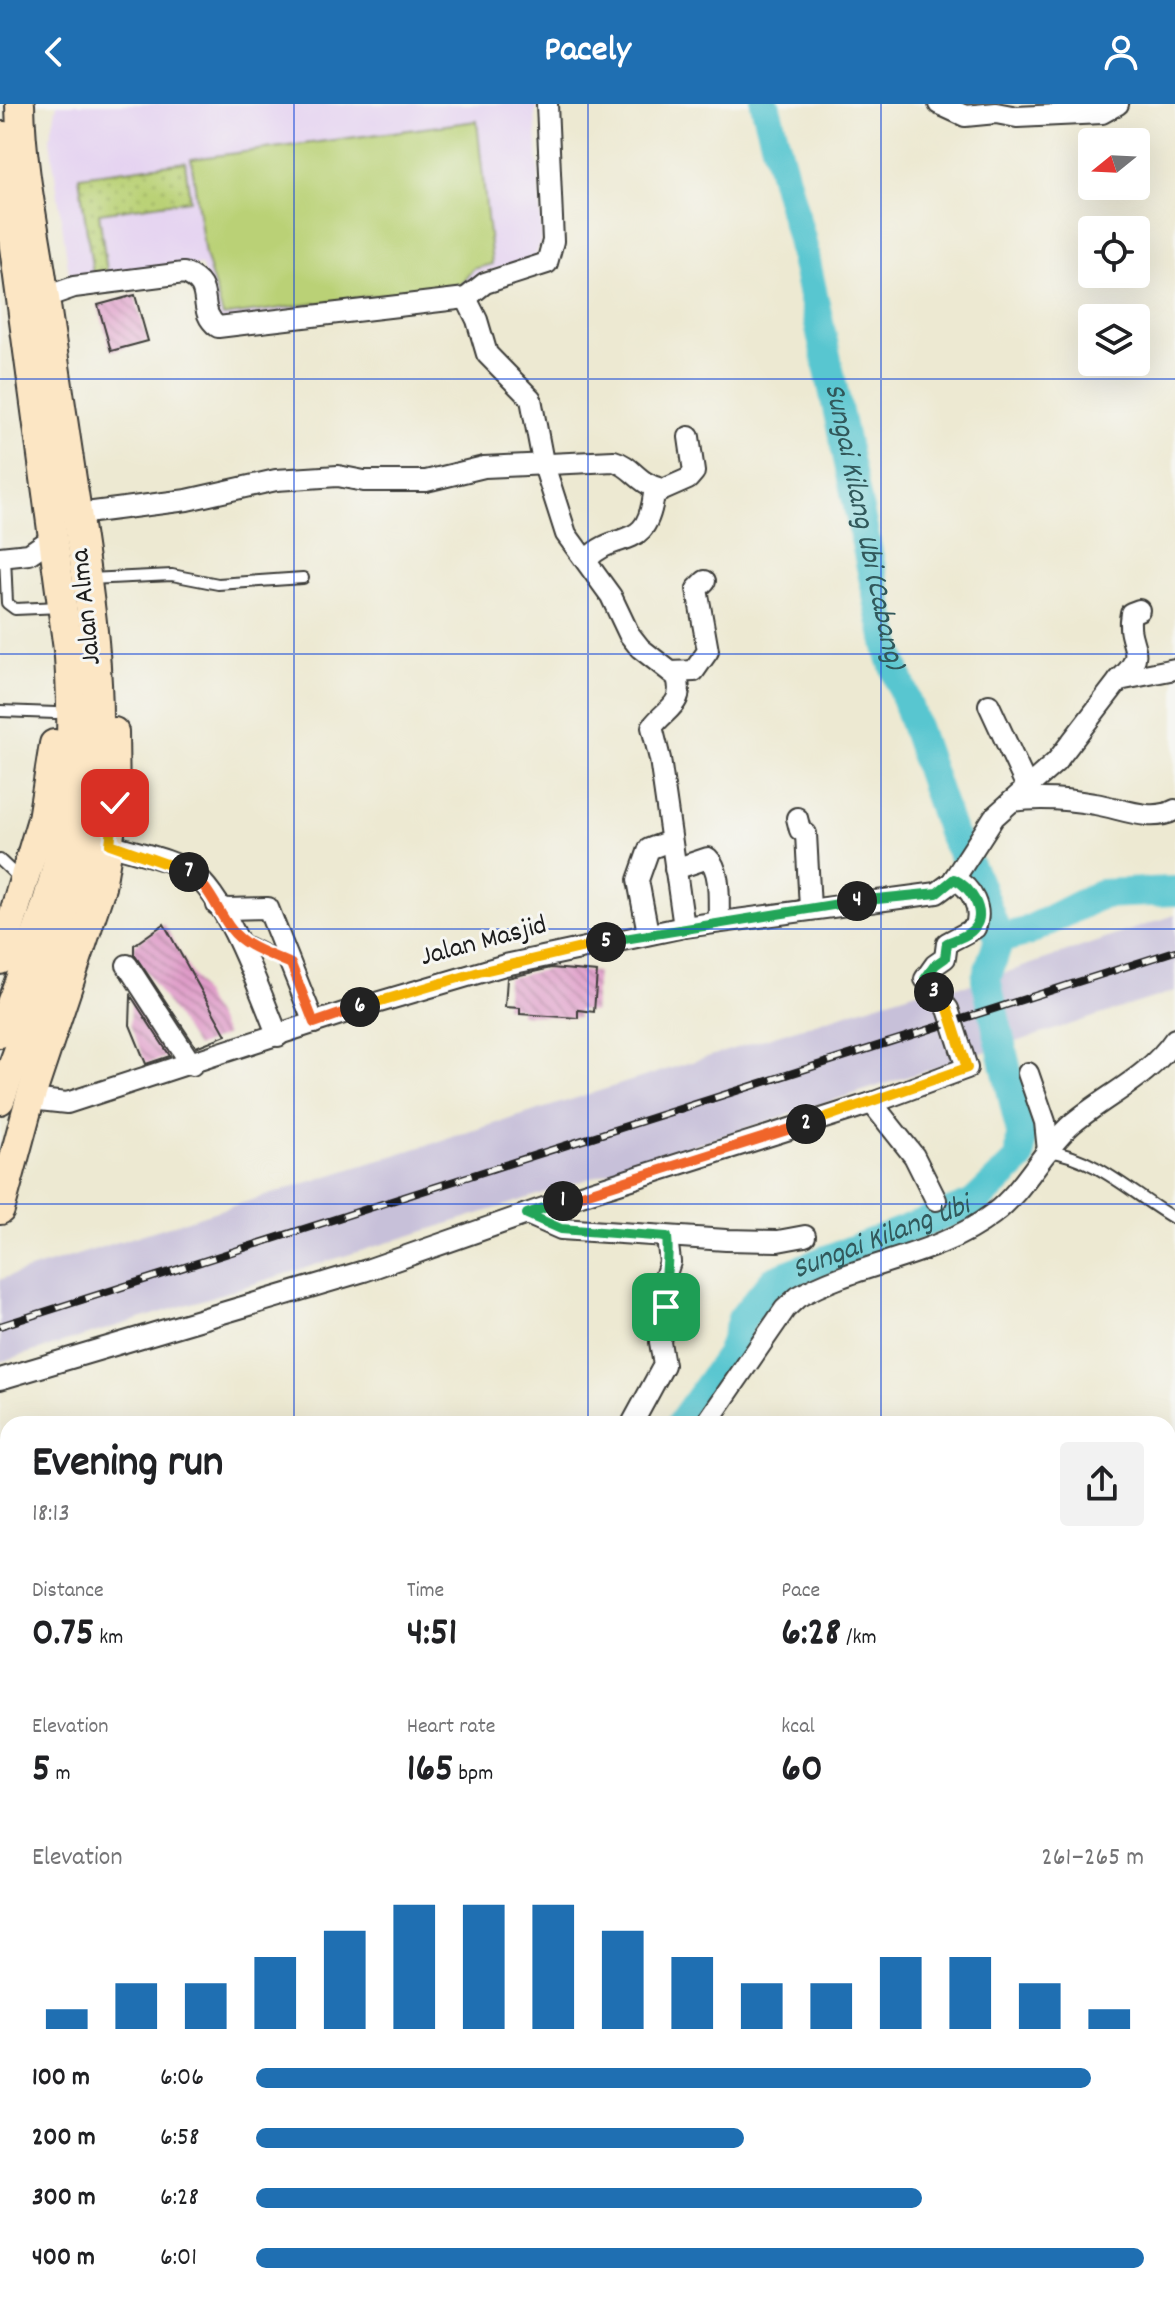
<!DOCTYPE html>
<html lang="en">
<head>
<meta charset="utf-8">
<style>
	:root { --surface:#fff; --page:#f2f2f2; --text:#202124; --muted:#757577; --accent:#1f6fb2 }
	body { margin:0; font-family:Dekko,sans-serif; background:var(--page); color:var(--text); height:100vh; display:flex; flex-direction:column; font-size:30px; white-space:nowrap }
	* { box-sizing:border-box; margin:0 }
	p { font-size:26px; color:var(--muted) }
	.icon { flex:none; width:44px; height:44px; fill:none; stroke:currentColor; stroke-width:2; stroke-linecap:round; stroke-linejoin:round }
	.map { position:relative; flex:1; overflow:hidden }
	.drawer { position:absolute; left:0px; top:1312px; width:1176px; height:888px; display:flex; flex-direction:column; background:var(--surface); border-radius:24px 24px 0 0; box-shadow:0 8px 32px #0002 }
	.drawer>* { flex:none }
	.needle { width:52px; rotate:252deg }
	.fabs { position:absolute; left:1078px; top:24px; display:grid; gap:16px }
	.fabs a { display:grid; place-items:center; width:72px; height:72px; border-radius:8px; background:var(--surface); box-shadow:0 8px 32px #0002; font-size:40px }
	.pin { position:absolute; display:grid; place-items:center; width:68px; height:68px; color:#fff; margin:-34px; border-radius:16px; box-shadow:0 4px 12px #0006 }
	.km { position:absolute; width:40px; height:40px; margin:-20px; border-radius:50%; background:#222; color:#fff; font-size:22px; line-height:40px; text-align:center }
	.round { display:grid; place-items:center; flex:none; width:84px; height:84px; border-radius:8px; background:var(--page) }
	.head { display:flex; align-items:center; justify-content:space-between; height:136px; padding:0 32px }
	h1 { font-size:44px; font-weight:700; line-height:60px }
	.figures { display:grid; grid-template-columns:repeat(3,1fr); gap:12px; height:136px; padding:8px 32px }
	.figures div { display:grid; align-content:center }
	.figures b { font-size:40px; font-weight:700 }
	.figures small { font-size:22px; font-weight:400 }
	.figures p { font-size:22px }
	.chart { height:224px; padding:16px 32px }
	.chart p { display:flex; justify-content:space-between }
	.chart svg { width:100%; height:144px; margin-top:8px; stroke:var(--accent); stroke-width:6 }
	ul { padding:0 32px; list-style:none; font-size:26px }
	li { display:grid; grid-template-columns:128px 96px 1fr; align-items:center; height:60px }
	li i { height:20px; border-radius:10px; background:var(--accent) }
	header { display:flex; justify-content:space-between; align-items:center; height:104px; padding:0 32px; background:var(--accent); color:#fff; font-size:36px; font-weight:700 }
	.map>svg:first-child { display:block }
</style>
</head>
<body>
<header><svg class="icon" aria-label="back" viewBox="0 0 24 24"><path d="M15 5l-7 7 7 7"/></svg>Pacely<svg class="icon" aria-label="person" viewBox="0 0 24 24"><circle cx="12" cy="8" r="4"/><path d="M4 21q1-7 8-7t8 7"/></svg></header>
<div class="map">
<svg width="1175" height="2200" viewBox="0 0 1175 2200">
	<defs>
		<pattern id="industrial-furrows" width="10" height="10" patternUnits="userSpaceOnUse" patternTransform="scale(2)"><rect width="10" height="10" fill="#c7c0d9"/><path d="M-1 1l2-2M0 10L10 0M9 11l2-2" fill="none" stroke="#aaa4ba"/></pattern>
		<pattern id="grass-dots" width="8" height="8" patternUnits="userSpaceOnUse" patternTransform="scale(2)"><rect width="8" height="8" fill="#bad176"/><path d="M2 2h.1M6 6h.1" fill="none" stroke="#9fb366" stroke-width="1.8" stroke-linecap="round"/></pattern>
		<pattern id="building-back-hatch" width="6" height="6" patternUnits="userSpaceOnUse" patternTransform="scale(2)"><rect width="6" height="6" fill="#dd93c4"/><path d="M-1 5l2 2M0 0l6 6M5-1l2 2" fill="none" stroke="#b2779e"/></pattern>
	</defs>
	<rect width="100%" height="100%" fill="#f6f6f2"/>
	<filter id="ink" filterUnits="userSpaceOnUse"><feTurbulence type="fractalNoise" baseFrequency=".0125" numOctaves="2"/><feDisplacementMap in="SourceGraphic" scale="16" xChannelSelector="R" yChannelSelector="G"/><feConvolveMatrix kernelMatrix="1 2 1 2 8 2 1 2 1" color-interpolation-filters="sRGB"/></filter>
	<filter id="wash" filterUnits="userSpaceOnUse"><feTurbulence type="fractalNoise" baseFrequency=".006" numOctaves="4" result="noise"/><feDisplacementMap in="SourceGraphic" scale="32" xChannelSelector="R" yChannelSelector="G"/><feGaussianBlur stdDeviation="1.8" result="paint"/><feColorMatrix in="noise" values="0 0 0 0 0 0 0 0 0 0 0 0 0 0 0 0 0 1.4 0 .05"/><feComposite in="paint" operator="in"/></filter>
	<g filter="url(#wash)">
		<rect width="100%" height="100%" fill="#ede9d2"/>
		<!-- built -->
		<path fill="#e5d3f1" d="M57,0H539L535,9L542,132L535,154L478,170L465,185L220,217L201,161L70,176L50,35Z"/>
		<!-- industrial -->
		<g fill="url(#industrial-furrows)">
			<path d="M8,1669V2160L0,2141V1674Z"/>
			<path d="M71,2192H329L326,2200H91Z"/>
		</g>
		<!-- railway -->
		<path fill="#c7c0d9" d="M1175,811V887L406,1133L0,1258V1176L7,1173L917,887L973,880Z"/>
		<!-- grass -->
		<path fill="url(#grass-dots)" stroke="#6b7649" stroke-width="2" d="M185,58L190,96L99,109L107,168L93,170L79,72Z"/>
		<!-- pitch -->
		<path fill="#bad176" stroke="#6b7649" stroke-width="2" d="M477,17L492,160L473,165L461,180L223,212L205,151L191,55Z"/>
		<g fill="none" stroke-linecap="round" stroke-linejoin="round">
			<!-- river -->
			<g stroke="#59c6d0" stroke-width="30">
				<path id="s1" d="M765,0L801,135L889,547L951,728L977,777L999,835"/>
				<path id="s2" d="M681,1320L730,1251L742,1215L774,1176L973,1100L1020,1055L1021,1029L986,875L999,835L1026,828L1101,790L1175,787"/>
				<path d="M357,2200L360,2192"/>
			</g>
		</g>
		<g id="blocks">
			<!-- building -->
			<g fill="url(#building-back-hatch)">
				<path d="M135,191L148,237L111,247L98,201Z"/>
				<path d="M164,820L226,931L196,943L134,850V841Z"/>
				<path d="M551,864L597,868L594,908L578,906V914L520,910V904L505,903L507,874Z"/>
				<path d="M131,892L170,952L146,960L130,921Z"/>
			</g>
		</g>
	</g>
	<g filter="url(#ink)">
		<use href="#blocks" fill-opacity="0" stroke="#3b3b37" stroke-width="2"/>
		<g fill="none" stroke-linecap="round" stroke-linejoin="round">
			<defs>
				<g id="service">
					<path d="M5,453L7,499L15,505L61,503"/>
					<path d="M89,475L172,471L218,480L303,474"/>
					<path d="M0,607L56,609"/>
					<path d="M0,756L20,775"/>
					<path d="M243,836L289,859"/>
					<path d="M1048,1047C1096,1053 1135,1092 1175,1115"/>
					<path d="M0,1457L8,1460"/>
					<path d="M0,1725L8,1729"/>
					<path d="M0,1817L8,1821"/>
					<path d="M0,1929L8,1933"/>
					<path d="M0,2053L8,2055"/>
				</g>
				<g id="minor">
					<path d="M939,0L965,12L996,9L1017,13L1102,9L1118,0"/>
					<path d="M466,194L477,216L487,250L531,295L543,358L566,430L611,492L629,530L640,544L677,573C685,601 666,604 652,623L660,655L684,823"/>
					<path d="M46,203L51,191L74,183L184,169C218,182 194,205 218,223L466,194L485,179L547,159L553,137L547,0"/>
					<path d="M78,410L187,396L276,376L338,372L364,377H426L484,363L614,357C633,362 637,380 662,385"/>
					<path d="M0,453L29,450L54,433"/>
					<path d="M586,456C618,423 646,451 654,390L688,375L694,368L689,333"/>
					<path d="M671,568L694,567L708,547L697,485L705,477"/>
					<path d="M1119,576C1152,546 1124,543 1131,509L1139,506"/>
					<path d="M989,601L1027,683"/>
					<path d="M1012,697C1039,693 1067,695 1095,700C1121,704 1150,719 1175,706"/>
					<path d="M797,714L800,726L806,730L810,804"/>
					<path d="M110,740C135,749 170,754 192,769C228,795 260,889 278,932"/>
					<path d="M675,765L708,754C722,767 718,799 719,817"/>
					<path d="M217,801L227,805L268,804L314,919"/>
					<path d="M648,829L638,776L649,745L670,737"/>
					<path d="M127,861L192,961"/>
					<path d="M1028,969L1045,1018L1048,1047"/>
					<path d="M30,995L67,999L359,904L505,861L684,823L937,789L952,778L994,713L1056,658L1119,576L1175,565"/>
					<path d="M872,999L967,964L948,905L925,875L935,861L945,854L947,839L975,824C983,805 972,784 954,775"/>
					<path d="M527,1110L561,1125L726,1136L778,1137L805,1132"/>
					<path d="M0,1275L364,1167L581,1091L872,999L914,1052L936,1096"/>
					<path d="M633,1318L664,1261L660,1238L666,1203L663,1179L670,1158L667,1133"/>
					<path d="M706,1320L785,1205L798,1193C858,1158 936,1154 993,1110C1026,1085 1042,1046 1073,1019C1108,990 1149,973 1175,935"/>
					<path d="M376,2200L378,2192"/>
				</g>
				<g id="secondary">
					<path d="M0,856L42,715L54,640"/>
					<path d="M0,929C22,868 49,806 61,742C73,680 73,616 69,553L10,113L4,32"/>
					<path d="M0,996C34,903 84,781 95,684C105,586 89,486 74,389C63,315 52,242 41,168C32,112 21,56 20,0"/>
					<path d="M0,1106L30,995L101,783L115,699L114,628"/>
					<path d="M0,2185L4,2200"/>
				</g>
			</defs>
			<!-- service casing -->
			<use href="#service" stroke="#3b3b37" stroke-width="14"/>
			<!-- minor casing -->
			<use href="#minor" stroke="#3b3b37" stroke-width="24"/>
			<!-- secondary casing -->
			<use href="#secondary" stroke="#3b3b37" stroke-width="32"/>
			<!-- service -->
			<use href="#service" stroke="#fff" stroke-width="10"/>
			<!-- minor -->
			<use href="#minor" stroke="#fff" stroke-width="20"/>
			<!-- secondary -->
			<use href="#secondary" stroke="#fce6c4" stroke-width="28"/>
			<defs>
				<path id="rail" d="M0,1222L1175,847"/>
			</defs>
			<!-- rail casing -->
			<use href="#rail" stroke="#1c1c1c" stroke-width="8"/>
			<!-- rail -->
			<use href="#rail" stroke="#f6f6f2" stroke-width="5" stroke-dasharray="15" stroke-linecap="butt"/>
		</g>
	</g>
	<g fill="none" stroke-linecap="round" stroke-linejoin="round" filter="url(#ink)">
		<defs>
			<path id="split-1" d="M563,1097L527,1110L561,1125L667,1133C670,1158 663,1178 666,1203"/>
			<path id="split-2" d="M563,1097L806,1020"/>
			<path id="split-3" d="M806,1020L967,964L948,905L934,888"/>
			<path id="split-4" d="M857,797L937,789L954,775C969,782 987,807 975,823C969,832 956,835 947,839L945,854L935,861L925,875L934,888"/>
			<path id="split-5" d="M606,838L857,797"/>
			<path id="split-6" d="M360,903L479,868L606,838"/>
			<path id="split-7" d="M189,768C209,782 217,806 231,825C245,844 271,850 291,860L314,919L360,903"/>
			<path id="split-8" d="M115,699L110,740L189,768"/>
		</defs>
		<!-- split-1 casing -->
		<use href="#split-1" stroke="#fff" stroke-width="16"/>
		<!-- split-2 casing -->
		<use href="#split-2" stroke="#fff" stroke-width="16"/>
		<!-- split-3 casing -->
		<use href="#split-3" stroke="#fff" stroke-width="16"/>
		<!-- split-4 casing -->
		<use href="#split-4" stroke="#fff" stroke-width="16"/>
		<!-- split-5 casing -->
		<use href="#split-5" stroke="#fff" stroke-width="16"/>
		<!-- split-6 casing -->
		<use href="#split-6" stroke="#fff" stroke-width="16"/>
		<!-- split-7 casing -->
		<use href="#split-7" stroke="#fff" stroke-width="16"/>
		<!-- split-8 casing -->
		<use href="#split-8" stroke="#fff" stroke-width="16"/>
		<!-- split-1 -->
		<use href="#split-1" stroke="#22a559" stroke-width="10"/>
		<!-- split-2 -->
		<use href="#split-2" stroke="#f0652b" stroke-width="10"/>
		<!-- split-3 -->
		<use href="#split-3" stroke="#f5b400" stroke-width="10"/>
		<!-- split-4 -->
		<use href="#split-4" stroke="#22a559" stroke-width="10"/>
		<!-- split-5 -->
		<use href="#split-5" stroke="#22a559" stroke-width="10"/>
		<!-- split-6 -->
		<use href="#split-6" stroke="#f5b400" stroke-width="10"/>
		<!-- split-7 -->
		<use href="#split-7" stroke="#f0652b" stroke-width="10"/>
		<!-- split-8 -->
		<use href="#split-8" stroke="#f5b400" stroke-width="10"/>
	</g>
	<!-- grid -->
	<path fill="none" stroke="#1d4ed8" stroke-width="2" stroke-opacity="0.55" d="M294,0V1320M588,0V1320M881,0V1320M0,275H1175M0,550H1175M0,825H1175M0,1100H1175M0,1375H8M1168,1375H1175M0,1650H8M1168,1650H1175M0,1925H8M1168,1925H1175M294,2192V2200M588,2192V2200M881,2192V2200"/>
	<g text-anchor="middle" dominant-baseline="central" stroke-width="6" stroke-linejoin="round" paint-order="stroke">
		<!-- street labels -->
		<g font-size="28" fill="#1c1c1c" stroke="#f6f6f2">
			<text transform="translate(88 503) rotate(-96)">Jalan Alma</text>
			<text transform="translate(484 839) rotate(-15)">Jalan Masjid</text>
		</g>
		<!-- water labels -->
		<g font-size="30" font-style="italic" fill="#31585b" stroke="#f6f6f2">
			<text stroke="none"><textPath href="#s1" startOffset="434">Sungai Kilang Ubi (Cabang)</textPath></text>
			<text stroke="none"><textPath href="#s2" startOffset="288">Sungai Kilang Ubi</textPath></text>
		</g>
	</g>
</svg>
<div class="fabs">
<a><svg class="needle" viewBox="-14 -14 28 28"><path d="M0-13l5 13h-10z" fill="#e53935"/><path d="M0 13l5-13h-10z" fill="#757577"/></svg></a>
<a><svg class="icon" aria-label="locate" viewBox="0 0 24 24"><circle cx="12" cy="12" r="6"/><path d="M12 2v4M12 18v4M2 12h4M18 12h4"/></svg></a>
<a><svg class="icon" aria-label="layers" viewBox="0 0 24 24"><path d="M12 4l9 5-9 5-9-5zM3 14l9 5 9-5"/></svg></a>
</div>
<div class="pin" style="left:666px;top:1203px;background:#1e9e55"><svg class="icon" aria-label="arrive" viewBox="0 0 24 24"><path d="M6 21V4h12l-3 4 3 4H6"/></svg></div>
<div class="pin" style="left:115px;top:699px;background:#d93025"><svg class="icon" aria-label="check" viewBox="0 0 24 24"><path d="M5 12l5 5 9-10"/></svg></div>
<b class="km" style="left:563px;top:1097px">1</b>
<b class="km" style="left:806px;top:1020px">2</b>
<b class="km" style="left:934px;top:888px">3</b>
<b class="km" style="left:857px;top:797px">4</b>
<b class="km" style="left:606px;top:838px">5</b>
<b class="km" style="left:360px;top:903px">6</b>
<b class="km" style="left:189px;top:768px">7</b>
<section class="drawer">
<div class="head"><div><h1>Evening run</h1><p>18:13</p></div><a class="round"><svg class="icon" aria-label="share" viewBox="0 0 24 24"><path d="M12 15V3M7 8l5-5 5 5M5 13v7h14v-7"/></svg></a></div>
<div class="figures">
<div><p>Distance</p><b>0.75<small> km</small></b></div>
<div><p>Time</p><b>4:51</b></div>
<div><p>Pace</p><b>6:28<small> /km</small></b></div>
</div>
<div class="figures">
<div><p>Elevation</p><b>5<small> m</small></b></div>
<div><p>Heart rate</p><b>165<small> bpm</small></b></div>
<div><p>kcal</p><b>60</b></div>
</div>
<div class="chart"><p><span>Elevation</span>261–265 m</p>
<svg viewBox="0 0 160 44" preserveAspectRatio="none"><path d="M5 44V38M15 44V30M25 44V30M35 44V22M45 44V14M55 44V6M65 44V6M75 44V6M85 44V14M95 44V22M105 44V30M115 44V30M125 44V22M135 44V22M145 44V30M155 44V38"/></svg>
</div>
<ul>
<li><b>100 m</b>6:06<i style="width:94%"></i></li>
<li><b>200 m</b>6:58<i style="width:55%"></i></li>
<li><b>300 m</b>6:28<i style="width:75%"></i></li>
<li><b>400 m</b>6:01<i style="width:100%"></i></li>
</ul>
</section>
</div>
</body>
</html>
